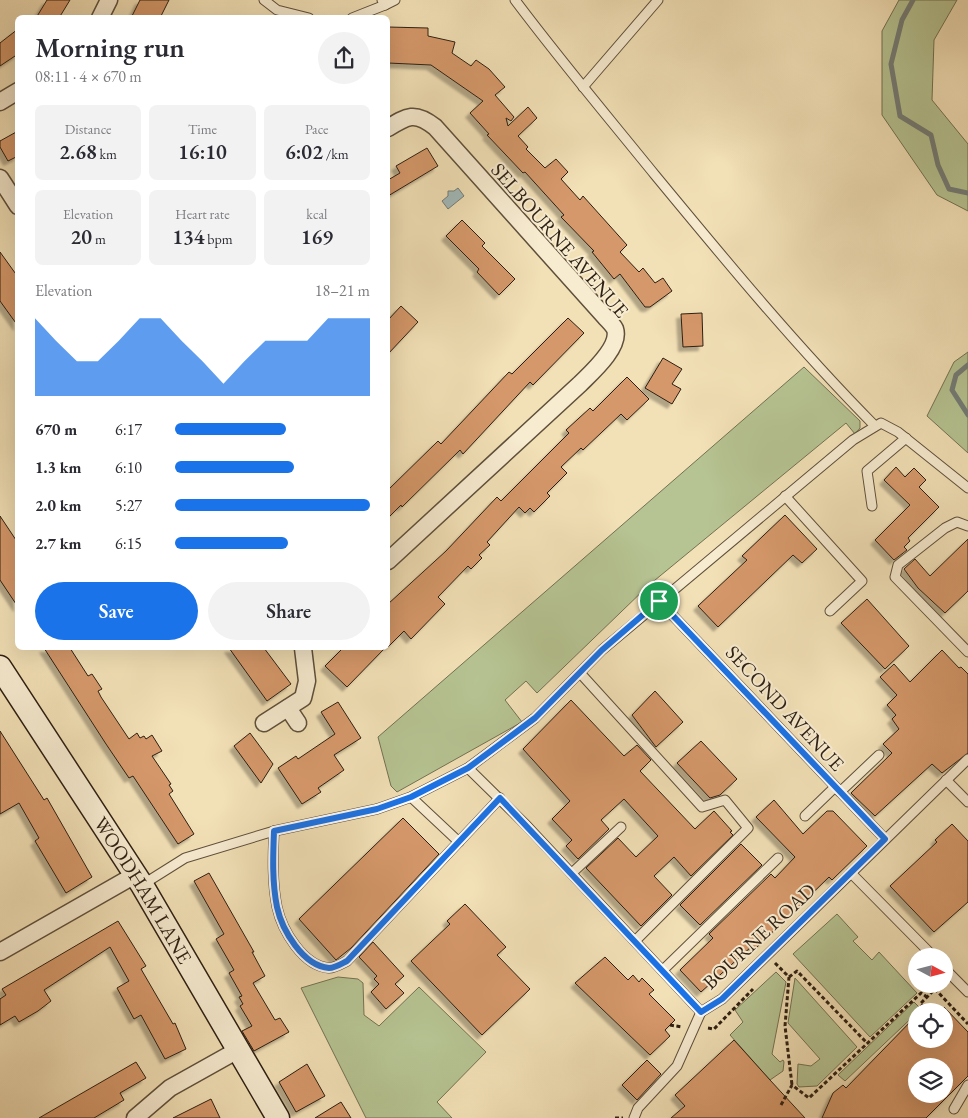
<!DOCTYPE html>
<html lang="en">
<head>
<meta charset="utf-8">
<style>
	:root { --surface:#fff; --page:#f2f2f3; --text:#2b2b33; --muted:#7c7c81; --accent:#1a73e8 }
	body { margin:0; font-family:"EB Garamond",serif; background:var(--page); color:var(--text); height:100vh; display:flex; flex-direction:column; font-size:19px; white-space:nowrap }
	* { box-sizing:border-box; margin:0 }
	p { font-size:16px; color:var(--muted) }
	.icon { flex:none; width:28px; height:28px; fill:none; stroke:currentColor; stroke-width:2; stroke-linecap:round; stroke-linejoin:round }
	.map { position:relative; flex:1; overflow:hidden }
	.panel { position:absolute; left:15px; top:15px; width:375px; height:635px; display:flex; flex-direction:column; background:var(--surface); border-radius:8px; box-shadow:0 5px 20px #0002 }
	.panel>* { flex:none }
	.needle { width:32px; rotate:97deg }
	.controls { position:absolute; left:908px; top:948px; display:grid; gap:10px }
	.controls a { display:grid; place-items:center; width:45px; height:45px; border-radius:50%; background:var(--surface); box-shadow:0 5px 20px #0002; font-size:25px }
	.pin { position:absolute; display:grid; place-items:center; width:42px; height:42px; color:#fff; margin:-21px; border:2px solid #fff; border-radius:50%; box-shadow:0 1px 5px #0007 }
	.round { display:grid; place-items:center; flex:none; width:52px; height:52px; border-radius:26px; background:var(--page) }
	.head { display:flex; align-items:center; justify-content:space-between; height:85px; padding:0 20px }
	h1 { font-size:28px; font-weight:600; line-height:38px }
	.metrics { display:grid; grid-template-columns:repeat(3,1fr); gap:8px; height:85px; padding:5px 20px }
	.metrics div { display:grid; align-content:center; border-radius:8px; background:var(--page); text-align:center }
	.metrics b { font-size:21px; font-weight:600 }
	.metrics small { font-size:14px; font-weight:400 }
	.metrics p { font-size:14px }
	.chart { height:140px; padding:10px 20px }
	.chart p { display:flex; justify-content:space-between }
	.chart svg { width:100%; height:90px; margin-top:5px; fill:var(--accent); opacity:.7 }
	.button { display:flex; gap:10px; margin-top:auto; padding:10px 20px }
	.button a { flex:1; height:58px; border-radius:30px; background:var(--accent); color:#fff; font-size:20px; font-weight:600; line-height:58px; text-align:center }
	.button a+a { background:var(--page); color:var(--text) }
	ul { padding:0 20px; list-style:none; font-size:16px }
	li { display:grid; grid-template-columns:80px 60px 1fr; align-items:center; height:38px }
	li i { height:12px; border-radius:6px; background:var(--accent) }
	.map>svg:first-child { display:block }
</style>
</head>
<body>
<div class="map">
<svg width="968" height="1118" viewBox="0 0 968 1118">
	<defs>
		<filter id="shadow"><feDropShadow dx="-4.5" dy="4.5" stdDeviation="1" flood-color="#0004"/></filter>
	</defs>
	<rect width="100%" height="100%" fill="#f2e0b6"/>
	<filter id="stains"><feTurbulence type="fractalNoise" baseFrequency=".004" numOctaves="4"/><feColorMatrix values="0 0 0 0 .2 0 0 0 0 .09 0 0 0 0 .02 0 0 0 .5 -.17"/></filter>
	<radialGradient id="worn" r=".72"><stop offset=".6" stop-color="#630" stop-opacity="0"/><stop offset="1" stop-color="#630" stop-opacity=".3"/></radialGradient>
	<!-- green -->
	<g fill="#b6c392" stroke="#727152">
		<path d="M899,0H957L934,40L932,100L968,144V211L937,195L882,115V31Z"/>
		<path d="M968,352V453L927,416L954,362Z"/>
		<path d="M804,367L860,421V428L855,434L846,423L649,585L537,693L526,681L505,700L522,722L397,792L391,786L378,737Z"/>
		<path d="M837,914L858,937L853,941L872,960L879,952L917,993L870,1037L793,954Z"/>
		<path d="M776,972L786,982L772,1054L780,1062L783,1060L784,1062L783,1071L770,1080L730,1035L743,1022L735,1010Z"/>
		<path d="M338,977L358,979L363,983L364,1015L379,1026L419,987L486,1052L437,1102L452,1118H366L301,988Z"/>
		<path d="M795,978L857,1047L817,1086L799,1087L797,1084L798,1064L811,1066L820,1059L788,1023Z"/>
		<path d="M914,1002L921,1009L845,1081L838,1075Z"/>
	</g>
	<!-- water -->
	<path fill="#a1baba" stroke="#737c77" d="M458,188L464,196L448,209L442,201L448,196V191H454Z"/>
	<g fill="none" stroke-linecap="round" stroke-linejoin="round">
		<!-- stream -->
		<g stroke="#737c77" stroke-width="5">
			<path d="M913,0L902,20L891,64L900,116L931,135L938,165L949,189L968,193"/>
			<path d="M968,365L956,375L952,390L968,415"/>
		</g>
	</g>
	<!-- building -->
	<g fill="#d5986b" stroke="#2d1f12" fill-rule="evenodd" filter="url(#shadow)">
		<path d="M47,0H70L59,18H36Z"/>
		<path d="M140,0H169L160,18H131Z"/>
		<path d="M388,27L428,28V36L455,42L452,53L471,66L476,60L489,69L505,87L495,95L514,117L511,121L506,118L508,126L528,107L537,118L518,136L528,147L526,149L545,168L556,159L568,172L561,179L580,200L583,196L627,245L620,252L639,272L643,268L655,283L663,278L672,291L650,307H645L620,274L614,279L592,252L594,251L561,217L564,215L525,172L523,173L487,135L489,134L470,113L483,101L431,65L388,63Z"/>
		<path d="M18,29V54L0,66V43Z"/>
		<path d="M18,131V156L8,161L0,147V141Z"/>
		<path d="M427,148L438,166L388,196V180L400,173L396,166Z"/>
		<path d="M462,220L485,243L482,246L515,279L499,295L477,272L479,269L446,236Z"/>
		<path d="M0,252L18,277V326L0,301Z"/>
		<path d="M401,306L418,322L388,354V320Z"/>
		<path d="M702,313L703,346L683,347L681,314Z"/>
		<path d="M568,318L584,333L533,385L530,382L463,454L460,450L402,507L401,505L388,518V490L438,441L441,444L509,372L512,374Z"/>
		<path d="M663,358L682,369L672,384L681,389L672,404L645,388Z"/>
		<path d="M627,377L649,399L627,420L621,414L583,450L581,448L561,467L567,473L547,493L550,496L534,512L530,508L525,513L519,507L487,542L490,545L479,555L482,558L471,569L468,566L438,597L445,604L411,639L404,631L388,647V604L446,551L497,497L501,501L569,433L566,430L590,408L593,411Z"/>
		<path d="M896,467L905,477L914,468L926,480L919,487L939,507L908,538L910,541L904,547L907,550L894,560L875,540L910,505L884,480Z"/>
		<path d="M785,515L817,549L802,563L793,555L718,627L698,606L747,560L742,556Z"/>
		<path d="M0,516L18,543V607L0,580Z"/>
		<path d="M968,539V591L945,613L918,588L904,569L915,559L930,576Z"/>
		<path d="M867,599L909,646L885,669L841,623Z"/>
		<path d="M44,648H70L88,676L92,674L102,689L98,691L101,697L129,739L137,733L140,738L144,736L146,739L152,735L162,751L152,756L171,784L169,785L173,791L169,794L194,834L178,844L133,776L129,778L106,744Z"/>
		<path d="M229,648H264L291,684L267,701Z"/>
		<path d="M343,648H385L347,687L325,666Z"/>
		<path d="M942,650L959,668L961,667L968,674V753L942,773L932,764L875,816L851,793L892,753L883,744L899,729L892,719L896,715L887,705L897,695L880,677L894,664L910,682Z"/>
		<path d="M655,691L683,722L656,747L632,715Z"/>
		<path d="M571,700L624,756L637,745L651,760L640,771L695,829L714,811L732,831L730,832L733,835L691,876L674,857L654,876L672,895L641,926L586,868L618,838L636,857L658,836L624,799L601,820L609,829L578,859L566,846L572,840L552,819L570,801L523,749Z"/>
		<path d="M338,702L361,738L334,755L344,770L318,788L321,792L302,804L278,768L296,756L298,759L335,734L321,712Z"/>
		<path d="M0,731L44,800L47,798L92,877L66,893L35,841L39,838L19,803L0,814Z"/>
		<path d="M250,733L273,764L261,783L234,746Z"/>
		<path d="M701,741L737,779L720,795L710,798L677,763Z"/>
		<path d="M774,800L803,834L827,811H833L867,846L832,880L829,877L754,950L751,947L701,992L680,970L713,938L709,934L771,874L775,878L795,857L756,817Z"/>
		<path d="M403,818L439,854L351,948L336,960L299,919Z"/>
		<path d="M952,824L968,841V902L934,932L890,886L937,842L935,840Z"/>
		<path d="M741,844L762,865L700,925L680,905Z"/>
		<path d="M209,873L254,952H252L265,976L253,983L275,1020L280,1018L289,1032L254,1051L242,1031L252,1026L240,1006L243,1004L239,997L242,996L229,973L234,970L216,939L224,934L194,881Z"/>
		<path d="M465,904L506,947L497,955L530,989L482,1035L411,961L450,924L447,921Z"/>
		<path d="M118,921L146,966L141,969L173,1024L175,1023L186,1049L165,1059L141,1015L134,1019L117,988L129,981L110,947L44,990L51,1001L38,1011L19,1022L15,1016L0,1025V999L6,995L2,989Z"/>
		<path d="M373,942L404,976L395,984L404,993L386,1009L371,992L379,984L374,979L377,976L359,957Z"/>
		<path d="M605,957L628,980L633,975L639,982L642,978L654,990L649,994L675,1020L665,1030L670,1036L650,1055L575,983Z"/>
		<path d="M944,1007L968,1032V1076L926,1118H822L833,1093L843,1085L846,1088L916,1016V1039H944ZM916,1066H944V1094H916Z"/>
		<path d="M734,1040L770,1080L805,1118H671L685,1106L675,1095Z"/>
		<path d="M647,1060L661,1074L637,1100L622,1085Z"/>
		<path d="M136,1062L146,1078L120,1093L124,1100L94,1118H39Z"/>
		<path d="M307,1064L325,1096L296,1112L279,1082Z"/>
		<path d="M211,1099L220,1118H173Z"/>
		<path d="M341,1102L351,1118H315Z"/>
	</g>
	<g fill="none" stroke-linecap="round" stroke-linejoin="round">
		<defs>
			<g id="service">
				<path d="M264,0L277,10L309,18"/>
				<path d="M382,0L385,5L395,0"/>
				<path d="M515,0C560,60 608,117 655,175C726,261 797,347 875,426"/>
				<path d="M352,18L385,5"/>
				<path d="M583,87L658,0"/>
				<path d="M785,496L862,581L830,611"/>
				<path d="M872,506L867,471L906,438"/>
				<path d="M968,526L957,522L945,528L898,565L895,577L968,652"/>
				<path d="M659,601L885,839"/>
				<path d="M581,674L702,807L725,800L748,828L635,941"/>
				<path d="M468,768L527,826L701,1012"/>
				<path d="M946,780L968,802"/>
				<path d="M840,792L879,755"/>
				<path d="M411,797L459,842"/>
				<path d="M805,816L835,787"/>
				<path d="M274,831C273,856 272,882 277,907C282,930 303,966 329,968C335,968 341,964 347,961L500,798"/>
				<path d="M572,873L621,827"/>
				<path d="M851,873L933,956"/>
				<path d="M142,885L185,858L274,831L377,809L411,797L468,768L535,718L602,650L853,440L881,423L898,432L968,488"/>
				<path d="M944,968L968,992"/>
				<path d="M663,970L778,858"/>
				<path d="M701,1012L722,999L968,759"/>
				<path d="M954,1109L968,1085"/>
				<path d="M634,1118L638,1108L677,1066L701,1012"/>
			</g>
			<g id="minor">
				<path d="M100,18L109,0"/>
				<path d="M0,102L18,91"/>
				<path d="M388,128C407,116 415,111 435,127L605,317C608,320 613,325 615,329C621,347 591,373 580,384L388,561"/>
				<path d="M0,178L18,206"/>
				<path d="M288,708L298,723"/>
				<path d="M264,723L303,698L307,681L303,648"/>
				<path d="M0,952L135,875"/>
				<path d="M135,1118L170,1088L238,1050"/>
			</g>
			<g id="secondary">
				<path id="s1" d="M0,667L142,885L278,1118"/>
			</g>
		</defs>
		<!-- service casing -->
		<use href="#service" stroke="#5e4f3b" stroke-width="11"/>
		<!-- minor casing -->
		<use href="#minor" stroke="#5e4f3b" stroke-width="19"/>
		<!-- secondary casing -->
		<use href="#secondary" stroke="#2d1f12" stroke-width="25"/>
		<!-- path -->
		<g stroke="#2d1f12" stroke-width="3" stroke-dasharray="4 2.5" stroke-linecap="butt">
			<path d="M775,963L789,977L785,1026L792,1085"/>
			<path d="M789,977L797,971L867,1043"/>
			<path d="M924,1007L920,1004L935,989L968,1024"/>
			<path d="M670,1025L682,1027"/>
			<path d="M708,1028L714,1029L753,989"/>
			<path d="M781,1105L792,1085L809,1098L921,993L927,997"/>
			<path d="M615,1118H623"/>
		</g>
		<!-- service -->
		<use href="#service" stroke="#f7ebd0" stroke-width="9"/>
		<!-- minor -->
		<use href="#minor" stroke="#f7ebd0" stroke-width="16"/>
		<!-- secondary -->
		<use href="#secondary" stroke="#f7ebd0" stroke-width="22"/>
	</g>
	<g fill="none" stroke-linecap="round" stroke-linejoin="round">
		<defs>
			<path id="route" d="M659,601L885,839L722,999L701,1012L500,798L347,961C341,964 335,968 329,968C303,966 282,930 277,907C272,882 273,856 274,831L377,809L411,797L468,768L535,718L602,650Z"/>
		</defs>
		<!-- route casing -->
		<use href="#route" stroke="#fff" stroke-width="10"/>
		<!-- route -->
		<use href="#route" stroke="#1a73e8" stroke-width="6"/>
	</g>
	<g text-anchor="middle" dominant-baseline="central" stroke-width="4" stroke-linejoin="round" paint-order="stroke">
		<!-- street labels -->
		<g font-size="20" fill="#2d1f12" stroke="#f7ebd0">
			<text transform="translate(560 240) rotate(49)">SELBOURNE AVENUE</text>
			<text transform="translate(785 708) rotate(47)">SECOND AVENUE</text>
			<text stroke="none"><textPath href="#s1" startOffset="265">WOODHAM LANE</textPath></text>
			<text transform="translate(759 936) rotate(-43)">BOURNE ROAD</text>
		</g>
	</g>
	<rect width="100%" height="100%" filter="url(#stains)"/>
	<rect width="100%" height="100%" fill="url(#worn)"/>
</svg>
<div class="controls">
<a><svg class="needle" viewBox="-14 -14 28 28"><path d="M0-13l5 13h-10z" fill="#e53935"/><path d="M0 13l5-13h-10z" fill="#7c7c81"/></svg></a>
<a><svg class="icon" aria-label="locate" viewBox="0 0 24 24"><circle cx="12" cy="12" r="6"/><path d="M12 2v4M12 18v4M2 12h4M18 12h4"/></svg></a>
<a><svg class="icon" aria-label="layers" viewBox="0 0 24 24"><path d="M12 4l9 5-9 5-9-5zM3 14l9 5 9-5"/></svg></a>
</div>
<div class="pin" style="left:659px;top:601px;background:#1e9e55"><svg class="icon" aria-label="arrive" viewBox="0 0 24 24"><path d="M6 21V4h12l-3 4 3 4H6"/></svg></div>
<section class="panel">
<div class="head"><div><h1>Morning run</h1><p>08:11 · 4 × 670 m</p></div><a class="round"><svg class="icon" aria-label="share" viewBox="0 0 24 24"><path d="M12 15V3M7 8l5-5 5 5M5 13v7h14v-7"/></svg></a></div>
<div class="metrics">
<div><p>Distance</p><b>2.68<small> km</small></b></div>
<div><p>Time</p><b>16:10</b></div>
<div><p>Pace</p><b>6:02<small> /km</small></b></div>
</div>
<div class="metrics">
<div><p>Elevation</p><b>20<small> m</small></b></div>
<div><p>Heart rate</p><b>134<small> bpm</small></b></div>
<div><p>kcal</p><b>169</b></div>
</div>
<div class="chart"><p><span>Elevation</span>18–21 m</p>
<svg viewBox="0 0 160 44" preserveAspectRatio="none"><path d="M0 44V6L10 17L20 27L30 27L40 17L50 6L60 6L70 17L80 27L90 38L100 27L110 17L120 17L130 17L140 6L150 6L160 6V44z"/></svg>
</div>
<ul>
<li><b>670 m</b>6:17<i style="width:57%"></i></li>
<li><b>1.3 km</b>6:10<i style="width:61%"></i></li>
<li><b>2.0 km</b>5:27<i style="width:100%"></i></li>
<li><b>2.7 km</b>6:15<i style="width:58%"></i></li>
</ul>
<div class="button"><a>Save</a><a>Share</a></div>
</section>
</div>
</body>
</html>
